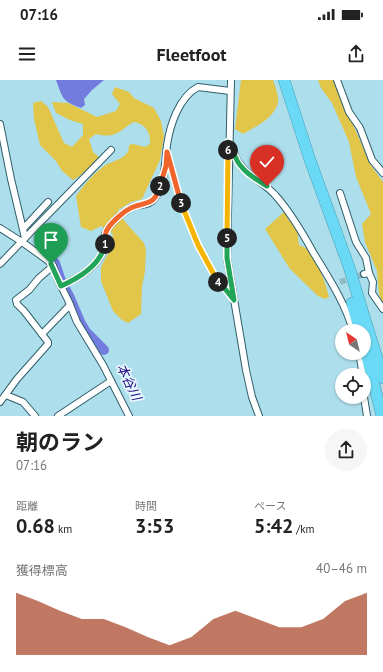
<!DOCTYPE html>
<html lang="ja">
<head>
<meta charset="utf-8">
<style>
	:root { --surface:#fff; --page:#f6f6f6; --text:#222; --muted:#767676; --accent:#a73f20 }
	body { margin:0; font-family:"PT Sans","Noto Sans JP",sans-serif; background:var(--page); color:var(--text); height:100vh; display:flex; flex-direction:column; font-size:15px; white-space:nowrap }
	* { box-sizing:border-box; margin:0 }
	p { font-size:13px; color:var(--muted) }
	.icon { flex:none; width:22px; height:22px; fill:none; stroke:currentColor; stroke-width:2; stroke-linecap:round; stroke-linejoin:round }
	.map { position:relative; height:336px; overflow:hidden }
	.drawer { display:flex; flex-direction:column; background:var(--surface); flex:1 }
	.drawer>* { flex:none }
	.needle { width:26px; rotate:325deg }
	.fabs { position:absolute; left:335px; top:244px; display:grid; gap:8px }
	.fabs a { display:grid; place-items:center; width:36px; height:36px; border-radius:50%; background:var(--surface); box-shadow:0 1px 3px #0004; font-size:20px }
	.pin { position:absolute; display:grid; place-items:center; width:34px; height:34px; color:#fff; margin:-41px -17px; border-radius:50% 50% 50% 0; rotate:-45deg; box-shadow:0 0 4px #0007 }
	.pin .icon { rotate:45deg }
	.km { position:absolute; width:20px; height:20px; margin:-10px; border-radius:50%; background:#222; color:#fff; font-size:11px; line-height:20px; text-align:center }
	.round { display:grid; place-items:center; flex:none; width:42px; height:42px; border-radius:21px; background:var(--page) }
	.head { display:flex; align-items:center; justify-content:space-between; height:68px; padding:0 16px }
	h1 { font-size:22px; font-weight:700; line-height:30px }
	.metrics { display:grid; grid-template-columns:repeat(3,1fr); gap:6px; height:68px; padding:4px 16px }
	.metrics div { display:grid; align-content:center }
	.metrics b { font-size:20px; font-weight:700 }
	.metrics small { font-size:11px; font-weight:400 }
	.metrics p { font-size:11px }
	.chart { height:112px; padding:8px 16px }
	.chart p { display:flex; justify-content:space-between }
	.chart svg { width:100%; height:72px; margin-top:4px; fill:var(--accent); opacity:.7 }
	.status { display:flex; justify-content:space-between; align-items:center; height:28px; padding:0 20px; background:var(--surface); direction:ltr }
	.status svg { height:11px; fill:currentColor }
	header { display:flex; justify-content:space-between; align-items:center; height:52px; padding:0 16px; background:var(--surface); font-size:18px; font-weight:700 }
	.map>svg:first-child { display:block }
</style>
</head>
<body>
<div class="status"><b>07:16</b><svg viewBox="0 0 49 12"><path d="M0 12V9h3v3zM5 12V6h3v6zM10 12V3h3v9zM15 12V0h3v12zM26 1h20v11H26zM47 4h2v5h-2z"/></svg></div>
<header><svg class="icon" aria-label="menu" viewBox="0 0 24 24"><path d="M4 6h16M4 12h16M4 18h16"/></svg>Fleetfoot<svg class="icon" aria-label="share" viewBox="0 0 24 24"><path d="M12 15V3M7 8l5-5 5 5M5 13v7h14v-7"/></svg></header>
<div class="map">
<svg width="383" height="336" viewBox="0 0 383 336">
	<rect width="100%" height="100%" fill="#addeeb"/>
	<!-- green -->
	<g fill="#e1c64a">
		<path d="M241,0H273C275,6 279,16 278,22C275,38 255,47 243,54L235,49Z"/>
		<path d="M318,0H334L370,84L383,102V223L379,214L377,191L365,162L362,144L371,134L356,97L349,62L332,23L321,8Z"/>
		<path d="M115,7L129,12L134,18L154,28L161,41L164,56L160,80L142,119L131,122L118,130L126,143L144,163L146,170L145,191L142,207L141,234L128,243L122,240L113,231L101,201V187L111,168L113,154L101,146L91,151L81,147L76,116C84,105 93,94 104,86C110,82 120,80 124,76C128,73 129,70 129,65L133,64L145,67L150,64C151,54 146,44 134,42C118,51 117,59 96,54L89,59L93,72L98,76L99,80L78,97L73,100L62,91L56,81L40,65L34,39L33,23L41,21L48,27L64,63L72,67L83,55V44L70,40L56,33L52,22L68,23L97,37L116,31L120,24L112,14Z"/>
		<path d="M284,132L287,134L288,140L295,143L297,148L299,165C301,166 305,167 307,169C317,179 326,204 329,217L325,219L318,216L290,189L265,149Z"/>
	</g>
	<!-- water -->
	<path fill="#727cdf" d="M56,0H104L92,10L84,19L85,25L81,28C62,21 63,19 56,0Z"/>
	<g fill="none" stroke-linecap="round" stroke-linejoin="round">
		<!-- river -->
		<path stroke="#727cdf" stroke-width="10" d="M41,174L55,183L61,201L69,216L81,244L86,252L104,270"/>
		<!-- street-tunnel -->
		<path stroke="#8eb9c5" stroke-width="6" stroke-dasharray="6 3" stroke-linecap="butt" d="M340,202L364,194"/>
		<defs>
			<g id="street">
				<path d="M231,0L227,178L246,290L252,317L259,336"/>
				<path d="M337,0L349,32L360,48L372,80L383,93"/>
				<path d="M0,44L11,99L25,158L0,184"/>
				<path d="M229,62C233,66 233,70 235,75C236,80 240,84 243,88C253,99 266,104 276,116C291,133 302,152 313,172C328,197 345,222 353,251"/>
				<path d="M340,113L356,162L366,178L369,193"/>
				<path d="M0,148L22,162L47,180L53,186L58,200L68,220L77,242L103,285L129,336"/>
				<path d="M23,149L48,122"/>
				<path d="M25,158L111,70"/>
				<path d="M364,194L369,193L373,202L372,213L383,229"/>
				<path d="M61,206C78,198 97,188 104,169C106,164 104,159 105,154C106,148 114,142 118,137C122,134 128,129 133,127C141,124 150,126 155,118C165,103 165,82 167,65C170,45 179,17 198,7L230,11"/>
				<path d="M42,254L70,225"/>
				<path d="M359,273L363,295"/>
				<path d="M6,315L23,322L35,336"/>
				<path d="M364,317L367,336"/>
				<path d="M0,322L17,299L48,264V262L24,231L17,224L16,220L29,210L39,198L53,186"/>
				<path d="M58,336L111,301"/>
			</g>
			<g id="highway">
				<path d="M284,0L310,80L349,187L383,298"/>
				<path d="M352,223L360,251"/>
				<path d="M364,265L382,336"/>
			</g>
		</defs>
		<!-- street casing -->
		<use href="#street" stroke="#315f6b" stroke-width="8"/>
		<!-- highway casing -->
		<use href="#highway" stroke="#4c9baf" stroke-width="12"/>
		<!-- path -->
		<path stroke="#698d96" stroke-width="1" stroke-dasharray="3 2" stroke-linecap="butt" d="M172,86C180,120 191,153 208,184C213,194 217,203 226,209"/>
		<!-- street -->
		<use href="#street" stroke="#fff" stroke-width="6"/>
		<!-- highway -->
		<use href="#highway" stroke="#6ad9f5" stroke-width="11"/>
	</g>
	<g fill="none" stroke-linecap="round" stroke-linejoin="round">
		<defs>
			<path id="split-1" d="M51,184L61,206C79,198 101,185 105,164"/>
			<path id="split-2" d="M105,164C106,160 105,155 106,152C109,144 125,130 133,127C150,121 154,125 160,106"/>
			<path id="split-3" d="M160,106L166,86L167,72L181,123"/>
			<path id="split-4" d="M181,123L198,165L218,202"/>
			<path id="split-5" d="M218,202L226,210L234,220L227,178V158"/>
			<path id="split-6" d="M227,158L228,70"/>
			<path id="split-7" d="M228,70V62C233,67 232,70 235,76C240,90 255,99 267,106"/>
		</defs>
		<!-- split-1 casing -->
		<use href="#split-1" stroke="#fff" stroke-width="8"/>
		<!-- split-2 casing -->
		<use href="#split-2" stroke="#fff" stroke-width="8"/>
		<!-- split-3 casing -->
		<use href="#split-3" stroke="#fff" stroke-width="8"/>
		<!-- split-4 casing -->
		<use href="#split-4" stroke="#fff" stroke-width="8"/>
		<!-- split-5 casing -->
		<use href="#split-5" stroke="#fff" stroke-width="8"/>
		<!-- split-6 casing -->
		<use href="#split-6" stroke="#fff" stroke-width="8"/>
		<!-- split-7 casing -->
		<use href="#split-7" stroke="#fff" stroke-width="8"/>
		<!-- split-1 -->
		<use href="#split-1" stroke="#22a559" stroke-width="5"/>
		<!-- split-2 -->
		<use href="#split-2" stroke="#f0652b" stroke-width="5"/>
		<!-- split-3 -->
		<use href="#split-3" stroke="#f0652b" stroke-width="5"/>
		<!-- split-4 -->
		<use href="#split-4" stroke="#f5b400" stroke-width="5"/>
		<!-- split-5 -->
		<use href="#split-5" stroke="#22a559" stroke-width="5"/>
		<!-- split-6 -->
		<use href="#split-6" stroke="#f5b400" stroke-width="5"/>
		<!-- split-7 -->
		<use href="#split-7" stroke="#22a559" stroke-width="5"/>
	</g>
	<g text-anchor="middle" dominant-baseline="central" stroke-width="3.5" stroke-linejoin="round" paint-order="stroke">
		<!-- water labels -->
		<g font-size="13" font-style="italic" fill="#210381" stroke="#e6f9ff">
			<text transform="translate(129 302) rotate(64)">本谷川</text>
		</g>
	</g>
</svg>
<div class="fabs">
<a><svg class="needle" viewBox="-14 -14 28 28"><path d="M0-13l5 13h-10z" fill="#e53935"/><path d="M0 13l5-13h-10z" fill="#767676"/></svg></a>
<a><svg class="icon" aria-label="locate" viewBox="0 0 24 24"><circle cx="12" cy="12" r="6"/><path d="M12 2v4M12 18v4M2 12h4M18 12h4"/></svg></a>
</div>
<div class="pin" style="left:51px;top:184px;background:#1e9e55"><svg class="icon" aria-label="arrive" viewBox="0 0 24 24"><path d="M6 21V4h12l-3 4 3 4H6"/></svg></div>
<div class="pin" style="left:267px;top:106px;background:#d93025"><svg class="icon" aria-label="check" viewBox="0 0 24 24"><path d="M5 12l5 5 9-10"/></svg></div>
<b class="km" style="left:105px;top:164px">1</b>
<b class="km" style="left:160px;top:106px">2</b>
<b class="km" style="left:181px;top:123px">3</b>
<b class="km" style="left:218px;top:202px">4</b>
<b class="km" style="left:227px;top:158px">5</b>
<b class="km" style="left:228px;top:70px">6</b>
</div>
<section class="drawer">
<div class="head"><div><h1>朝のラン</h1><p>07:16</p></div><a class="round"><svg class="icon" aria-label="share" viewBox="0 0 24 24"><path d="M12 15V3M7 8l5-5 5 5M5 13v7h14v-7"/></svg></a></div>
<div class="metrics">
<div><p>距離</p><b>0.68<small> km</small></b></div>
<div><p>時間</p><b>3:53</b></div>
<div><p>ペース</p><b>5:42<small> /km</small></b></div>
</div>
<div class="chart"><p><span>獲得標高</span>40–46 m</p>
<svg viewBox="0 0 160 44" preserveAspectRatio="none"><path d="M0 44V6L10 11L20 17L30 22L40 22L50 27L60 33L70 38L80 33L90 22L100 17L110 22L120 27L130 27L140 22L150 11L160 6V44z"/></svg>
</div>
</section>
</body>
</html>
